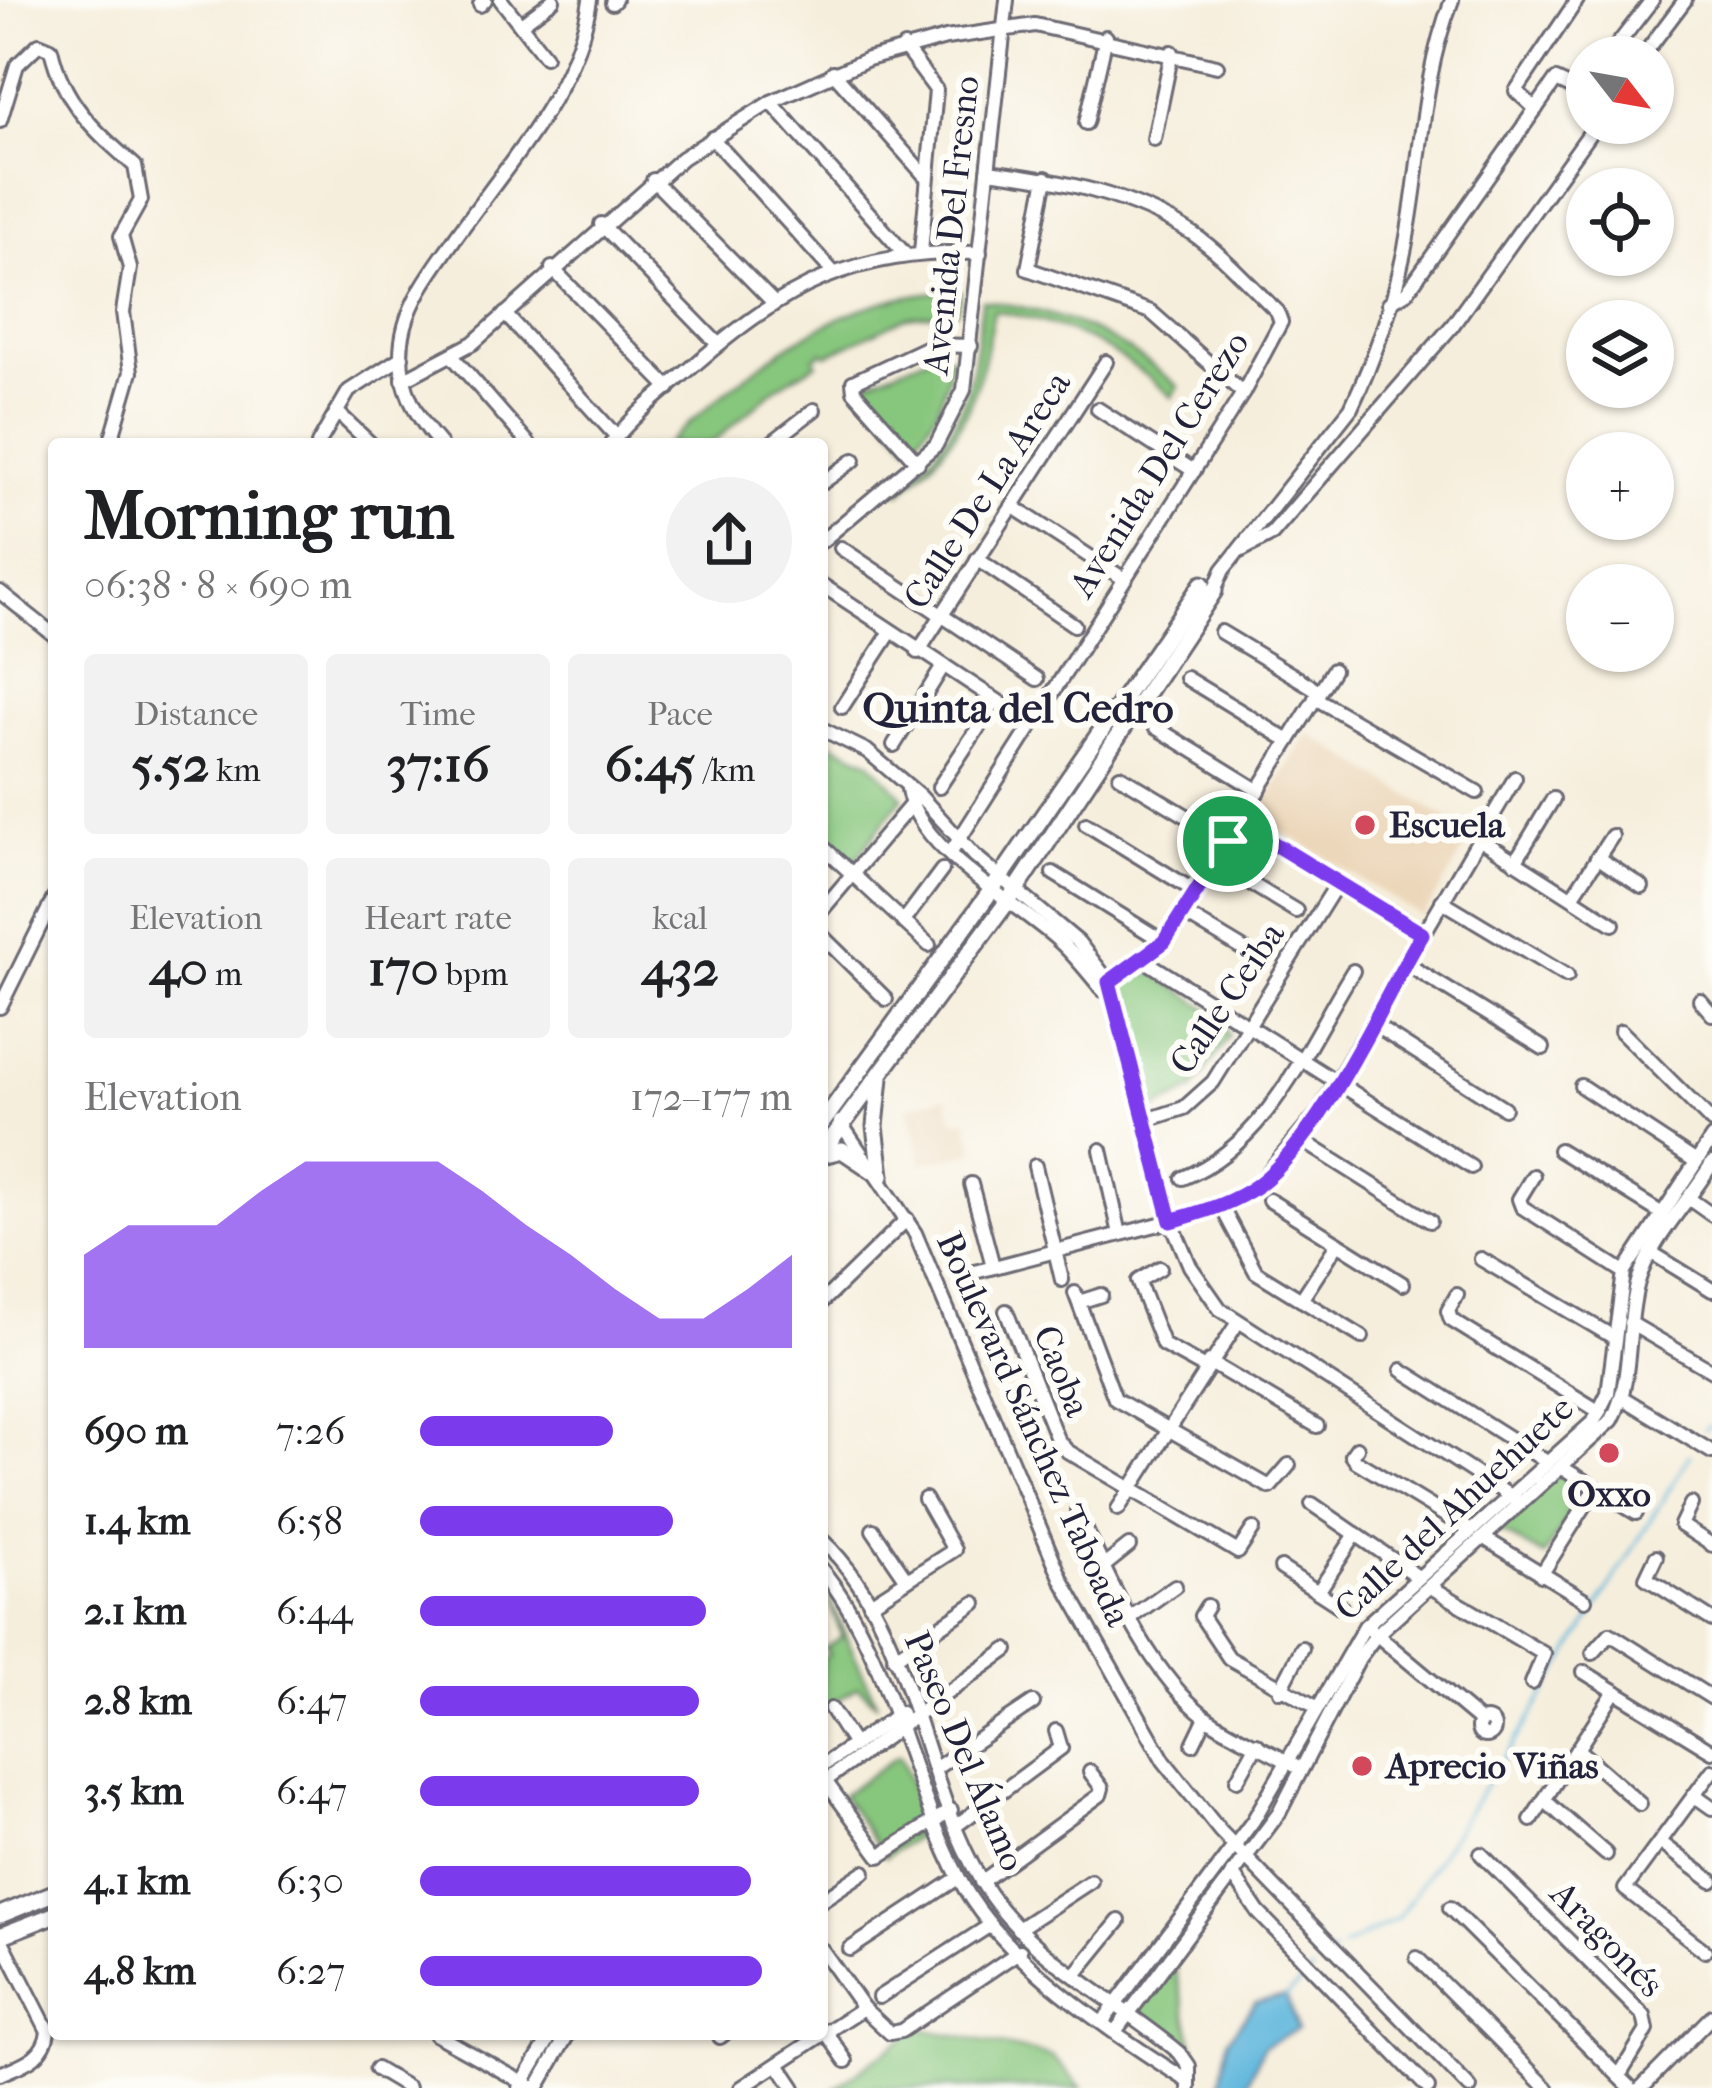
<!DOCTYPE html>
<html lang="en">
<head>
<meta charset="utf-8">
<style>
	:root { --surface:#fff; --page:#f2f2f2; --text:#202124; --muted:#757577; --accent:#7c3aed }
	body { margin:0; font-family:"IM FELL French Canon",serif; background:var(--page); color:var(--text); height:100vh; display:flex; flex-direction:column; font-size:45px; white-space:nowrap }
	* { box-sizing:border-box; margin:0 }
	p { font-size:39px; color:var(--muted) }
	.icon { flex:none; width:66px; height:66px; fill:none; stroke:currentColor; stroke-width:2; stroke-linecap:round; stroke-linejoin:round }
	.map { position:relative; flex:1; overflow:hidden }
	.panel { position:absolute; left:48px; top:438px; width:780px; height:1602px; display:flex; flex-direction:column; background:var(--surface); border-radius:12px; box-shadow:0 3px 9px #0004 }
	.panel>* { flex:none }
	.needle { width:78px; rotate:121deg }
	.controls { position:absolute; left:1566px; top:36px; display:grid; gap:24px }
	.controls a { display:grid; place-items:center; width:108px; height:108px; border-radius:50%; background:var(--surface); box-shadow:0 3px 9px #0004; font-size:60px }
	.pin { position:absolute; display:grid; place-items:center; width:102px; height:102px; color:#fff; margin:-51px; border:6px solid #fff; border-radius:50%; box-shadow:0 3px 12px #0007 }
	.round { display:grid; place-items:center; flex:none; width:126px; height:126px; border-radius:63px; background:var(--page) }
	.overview { display:flex; align-items:center; justify-content:space-between; height:204px; padding:0 36px }
	h1 { font-size:66px; font-weight:800; line-height:90px }
	.stats { display:grid; grid-template-columns:repeat(3,1fr); gap:18px; height:204px; padding:12px 36px }
	.stats div { display:grid; align-content:center; border-radius:12px; background:var(--page); text-align:center }
	.stats b { font-size:51px; font-weight:800 }
	.stats small { font-size:33px; font-weight:400 }
	.stats p { font-size:33px }
	.chart { height:336px; padding:24px 36px }
	.chart p { display:flex; justify-content:space-between }
	.chart svg { width:100%; height:216px; margin-top:12px; fill:var(--accent); opacity:.7 }
	ul { padding:0 36px; list-style:none; font-size:39px }
	li { display:grid; grid-template-columns:192px 144px 1fr; align-items:center; height:90px }
	li i { height:30px; border-radius:15px; background:var(--accent) }
	.map>svg:first-child { display:block }
</style>
</head>
<body>
<div class="map">
<svg width="1712" height="2088" viewBox="0 0 1712 2088">
	<rect width="100%" height="100%" fill="#fdfcf7"/>
	<filter id="ink" filterUnits="userSpaceOnUse"><feTurbulence type="fractalNoise" baseFrequency=".00833" numOctaves="2"/><feDisplacementMap in="SourceGraphic" scale="24" xChannelSelector="R" yChannelSelector="G"/><feConvolveMatrix kernelMatrix="1 2 1 2 8 2 1 2 1" color-interpolation-filters="sRGB"/></filter>
	<filter id="wash" filterUnits="userSpaceOnUse"><feTurbulence type="fractalNoise" baseFrequency=".004" numOctaves="4" result="noise"/><feDisplacementMap in="SourceGraphic" scale="48" xChannelSelector="R" yChannelSelector="G"/><feGaussianBlur stdDeviation="2.7" result="paint"/><feColorMatrix in="noise" values="0 0 0 0 0 0 0 0 0 0 0 0 0 0 0 0 0 1.4 0 .05"/><feComposite in="paint" operator="in"/></filter>
	<g filter="url(#wash)">
		<rect width="100%" height="100%" fill="#f6eedc"/>
		<!-- built -->
		<g fill="#ecd7ba">
			<path d="M1308,733L1473,835L1423,917L1257,816Z"/>
			<path d="M946,1096L955,1121L967,1119L976,1151L922,1164L908,1106Z"/>
		</g>
		<!-- green -->
		<g fill="#87c67d" stroke="#54745c" stroke-width="3">
			<path d="M961,291L957,311L906,317L827,355L823,352L814,358L817,363L777,387L711,444H666C751,368 840,290 961,291Z"/>
			<path d="M982,300C1060,311 1118,335 1179,387L1172,397C1118,349 1067,323 994,311C977,396 968,435 900,493L897,491C966,430 972,388 982,300Z"/>
			<path d="M934,354L951,356C946,392 938,420 910,446L859,385Z"/>
			<path d="M822,739L870,761L903,797L853,863L822,833Z"/>
			<path d="M1154,973L1221,1017L1229,1036L1193,1090L1154,1110L1146,1106L1114,990L1135,976Z"/>
			<path d="M1559,1471L1586,1488L1544,1556L1495,1529Z"/>
			<path d="M827,1595L877,1704L858,1687L822,1711V1659L829,1654L824,1648L842,1637Z"/>
			<path d="M899,1755L929,1828L885,1857L842,1795Z"/>
			<path d="M1174,1962L1196,2057L1139,2012Z"/>
			<path d="M918,2028L1052,2056L1082,2088H835Z"/>
		</g>
		<!-- water -->
		<path fill="#61b7dd" stroke="#426c8c" stroke-width="3" d="M1286,1996L1297,2029L1264,2046L1245,2088L1221,2085L1228,2039L1255,2002Z"/>
		<g fill="none" stroke-linecap="round" stroke-linejoin="round">
			<!-- stream -->
			<g stroke="#61b7dd" stroke-width="3">
				<path d="M1705,1430L1712,1425"/>
				<path d="M1343,1947L1398,1918L1525,1726L1690,1455"/>
				<path d="M1319,1965L1334,1952"/>
				<path d="M1284,1998L1312,1972"/>
			</g>
		</g>
	</g>
	<g filter="url(#ink)">
		<g fill="none" stroke-linecap="round" stroke-linejoin="round">
			<defs>
				<g id="minor">
					<path d="M501,0L545,56"/>
					<path d="M612,3L615,0"/>
					<path d="M480,5L485,0"/>
					<path d="M521,24L553,0"/>
					<path d="M904,47L936,90L921,252"/>
					<path d="M1608,57L1652,0"/>
					<path d="M1642,57L1685,0"/>
					<path d="M833,72L927,178"/>
					<path d="M771,102L904,253"/>
					<path d="M1536,109L1516,91L1577,0"/>
					<path d="M0,121L17,65L39,44L51,49C63,103 95,131 135,166L141,200L121,236L130,268L123,312L131,372L110,444"/>
					<path d="M1086,123L1106,37"/>
					<path d="M712,138L832,271"/>
					<path d="M1154,139L1172,52"/>
					<path d="M1046,178L1028,269L1151,312L1243,393"/>
					<path d="M653,180L772,301"/>
					<path d="M601,224L718,344"/>
					<path d="M552,268L669,388"/>
					<path d="M1389,303L1407,292L1556,80L1580,91L1587,85"/>
					<path d="M505,314L617,437"/>
					<path d="M453,357L529,444"/>
					<path d="M403,380L473,343L682,158L771,102L868,59L946,38L1035,25L1217,66"/>
					<path d="M1098,409L1194,471"/>
					<path d="M336,411L371,444"/>
					<path d="M318,444L349,391L402,357"/>
					<path d="M440,444C410,411 393,371 405,326C414,293 436,266 455,238C506,166 577,90 590,0"/>
					<path d="M611,444C633,415 664,391 691,368C786,285 852,250 980,253"/>
					<path d="M770,444L814,410"/>
					<path d="M918,463L854,391L853,382L932,345L971,346"/>
					<path d="M822,483L854,460"/>
					<path d="M1012,506L1124,579"/>
					<path d="M822,541L936,445L964,390L1007,0"/>
					<path d="M841,548L1037,679"/>
					<path d="M1240,551L1272,534L1452,326L1597,123"/>
					<path d="M977,559L1074,625"/>
					<path d="M822,585L1031,723"/>
					<path d="M1214,591L1223,570L1351,408C1373,361 1392,308 1403,257C1422,172 1419,83 1452,0"/>
					<path d="M0,592L54,635"/>
					<path d="M1221,632L1319,691"/>
					<path d="M918,652L1106,362"/>
					<path d="M1186,678L1289,741"/>
					<path d="M1315,698L1477,792"/>
					<path d="M842,707L890,633"/>
					<path d="M1155,727L1259,791"/>
					<path d="M822,729L867,751L919,795L975,856L1078,942L1109,982L1171,1221L1190,1266L1220,1309L1521,1503"/>
					<path d="M894,745L942,668"/>
					<path d="M1120,776L1228,841"/>
					<path d="M939,787L996,701"/>
					<path d="M908,789C917,850 1015,901 1059,941C1076,956 1089,974 1103,990"/>
					<path d="M1240,823L1422,934"/>
					<path d="M1086,824L1196,892"/>
					<path d="M1479,838L1613,924"/>
					<path d="M822,846L929,945"/>
					<path d="M950,854L1243,393L1281,322L1277,311C1250,286 1224,255 1193,234C1132,194 1059,180 988,171"/>
					<path d="M1597,857L1642,887"/>
					<path d="M1215,862L1296,911"/>
					<path d="M1515,862L1553,799"/>
					<path d="M1053,873L1164,942"/>
					<path d="M1572,897L1612,836"/>
					<path d="M1442,901L1567,976"/>
					<path d="M822,910L915,800"/>
					<path d="M1183,913L1261,960"/>
					<path d="M903,922L942,870"/>
					<path d="M822,936L886,999"/>
					<path d="M1144,960L1471,1167"/>
					<path d="M1405,963L1543,1048"/>
					<path d="M1100,987L1164,942L1333,670"/>
					<path d="M1700,1000L1712,1014"/>
					<path d="M0,1007L54,898"/>
					<path d="M1371,1023L1504,1108"/>
					<path d="M1621,1031L1712,1122"/>
					<path d="M1581,1086L1695,1161"/>
					<path d="M1144,1121L1184,1108L1213,1082L1338,882"/>
					<path d="M840,1122L915,1233L1062,1580L1164,1761L1220,1831L1470,2088"/>
					<path d="M1300,1139L1430,1221"/>
					<path d="M1101,1150L1120,1234"/>
					<path d="M1559,1150L1661,1213"/>
					<path d="M1035,1166L1062,1280"/>
					<path d="M1533,1176L1519,1199L1522,1207L1624,1272"/>
					<path d="M1183,1178C1268,1144 1307,1045 1353,971"/>
					<path d="M971,1184L993,1266"/>
					<path d="M1688,1198L1712,1215"/>
					<path d="M1269,1200L1403,1284"/>
					<path d="M1221,1206L1256,1272L1362,1337"/>
					<path d="M1652,1253L1712,1290"/>
					<path d="M1481,1259L1615,1338"/>
					<path d="M1160,1268L1138,1281L1163,1345L1205,1368"/>
					<path d="M971,1273L1171,1221L1221,1206L1257,1186L1319,1112L1515,778"/>
					<path d="M1075,1293L1115,1399L1270,1487L1289,1465"/>
					<path d="M1457,1295L1448,1311L1451,1320L1600,1412"/>
					<path d="M1301,1300L1338,1243"/>
					<path d="M822,1302L907,1219"/>
					<path d="M1079,1302L1101,1295"/>
					<path d="M1006,1311L1057,1439L1067,1451L1238,1552L1253,1529"/>
					<path d="M1630,1323L1712,1371"/>
					<path d="M1209,1362L1317,1426"/>
					<path d="M1402,1370L1547,1462"/>
					<path d="M1623,1398L1712,1452"/>
					<path d="M1357,1448L1352,1455L1356,1461L1471,1531"/>
					<path d="M1563,1468L1636,1513"/>
					<path d="M1312,1504L1418,1577"/>
					<path d="M1691,1504L1681,1525L1712,1545"/>
					<path d="M1118,1509L1238,1322"/>
					<path d="M1077,1511C1108,1575 1146,1671 1205,1716C1231,1736 1266,1748 1295,1766"/>
					<path d="M873,1530L907,1580"/>
					<path d="M1484,1538L1585,1600"/>
					<path d="M822,1540C914,1627 918,1773 980,1879C1026,1958 1113,1996 1180,2053L1189,2066V2088"/>
					<path d="M1656,1557L1646,1578L1712,1620"/>
					<path d="M1104,1566L1129,1546"/>
					<path d="M1281,1568L1341,1607"/>
					<path d="M822,1570C889,1651 910,1785 959,1878C1000,1959 1112,2033 1188,2081"/>
					<path d="M1541,1575L1596,1488"/>
					<path d="M1431,1587L1544,1654L1532,1683"/>
					<path d="M1318,1592L1356,1534"/>
					<path d="M870,1604L954,1550L925,1499"/>
					<path d="M1207,1606L1201,1616L1229,1658L1318,1708"/>
					<path d="M1130,1618L1175,1586"/>
					<path d="M1371,1630L1481,1722"/>
					<path d="M1593,1653L1610,1634L1712,1698"/>
					<path d="M894,1658L975,1603"/>
					<path d="M1584,1672L1712,1751"/>
					<path d="M1280,1691L1302,1648"/>
					<path d="M831,1709L854,1745"/>
					<circle cx="1486" cy="1728" r="8"/>
					<path d="M1193,1744L1206,1717"/>
					<path d="M1577,1749L1640,1804"/>
					<path d="M822,1766L901,1713"/>
					<path d="M936,1768L1033,1703"/>
					<path d="M823,1778L880,1856L951,1810"/>
					<path d="M1237,1780L1257,1744"/>
					<path d="M822,1783L1007,1650"/>
					<path d="M1695,1796L1712,1808"/>
					<path d="M1544,1800L1606,1854"/>
					<path d="M1531,1820L1615,1691"/>
					<path d="M957,1825L1061,1748L1056,1731"/>
					<path d="M1660,1842L1712,1881"/>
					<path d="M1481,1854L1644,2016L1647,2030L1619,2076"/>
					<path d="M1232,1873L1258,1912L1428,2088"/>
					<path d="M981,1882L1100,1795L1102,1788L1090,1772"/>
					<path d="M822,1900L864,1872"/>
					<path d="M1450,1908L1631,2088"/>
					<path d="M1018,1929L1091,1881"/>
					<path d="M0,1937L48,2031C45,2058 23,2064 0,2074"/>
					<path d="M850,1949L958,1878"/>
					<path d="M822,1950L863,2008L890,2033L901,2031L1020,1951"/>
					<path d="M1705,1951L1625,1889L1712,1771"/>
					<path d="M1417,1958L1547,2088"/>
					<path d="M1075,1975L1119,1921"/>
					<path d="M879,1997L989,1926"/>
					<path d="M1104,2020L1253,1821L1365,1626L1594,1421L1608,1393L1624,1272L1712,1138"/>
					<path d="M1117,2029L1279,1813L1359,1658L1377,1634L1612,1420C1634,1379 1625,1327 1638,1282C1650,1240 1690,1201 1712,1163"/>
					<path d="M826,2032L846,2061"/>
					<path d="M435,2034L533,2088"/>
					<path d="M720,2037L724,2034"/>
					<path d="M778,2064L794,2088"/>
					<path d="M376,2069L408,2088"/>
					<path d="M520,2088L552,2034"/>
					<path d="M537,2088L568,2034"/>
					<path d="M741,2088L863,2008"/>
					<path d="M1641,2088L1712,2016"/>
				</g>
				<g id="major">
					<path d="M880,1078L875,1126L881,1176"/>
					<path d="M822,1123L1001,877L1202,584"/>
					<path d="M822,1152L1016,890L1214,591"/>
					<path d="M822,1155L842,1150L881,1176"/>
					<path d="M0,1915L54,1893"/>
					<path d="M0,1936L54,1915"/>
				</g>
			</defs>
			<!-- minor casing -->
			<use href="#minor" stroke="#6c6973" stroke-width="18"/>
			<!-- major casing -->
			<use href="#major" stroke="#6c6973" stroke-width="21"/>
			<!-- minor -->
			<use href="#minor" stroke="#fff" stroke-width="12"/>
			<!-- major -->
			<use href="#major" stroke="#fff" stroke-width="15"/>
		</g>
	</g>
	<g fill="none" stroke-linecap="round" stroke-linejoin="round" filter="url(#ink)">
		<defs>
			<path id="route" d="M1240,823L1422,934C1380,1005 1323,1136 1258,1185C1232,1204 1201,1212 1171,1221L1109,982L1164,942Z"/>
		</defs>
		<!-- route casing -->
		<use href="#route" stroke="#fff" stroke-width="24"/>
		<!-- route -->
		<use href="#route" stroke="#7c3aed" stroke-width="15"/>
	</g>
	<!-- markers -->
	<g fill="#d1495b" stroke="#fdfcf7" stroke-width="4.5">
		<circle cx="1365" cy="825" r="12"/>
		<circle cx="1609" cy="1453" r="12"/>
		<circle cx="1362" cy="1766" r="12"/>
	</g>
	<g text-anchor="middle" dominant-baseline="central" stroke-width="12" stroke-linejoin="round" paint-order="stroke">
		<!-- street labels -->
		<g font-size="36" fill="#22223b" stroke="#fdfcf7">
			<text transform="translate(951 225) rotate(-84)">Avenida Del Fresno</text>
			<text transform="translate(1159 464) rotate(-58)">Avenida Del Cerezo</text>
			<text transform="translate(987 490) rotate(-57)">Calle De La Areca</text>
			<text transform="translate(1227 998) rotate(-56)">Calle Ceiba</text>
			<text transform="translate(1062 1371) rotate(68)">Caoba</text>
			<text transform="translate(1034 1429) rotate(66)">Boulevard Sánchez Taboada</text>
			<text transform="translate(1454 1508) rotate(-43)">Calle del Ahuehuete</text>
			<text transform="translate(965 1751) rotate(67)">Paseo Del Álamo</text>
			<text transform="translate(1607 1939) rotate(46)">Aragonés</text>
		</g>
		<!-- poi labels -->
		<g font-size="36" font-weight="bold" fill="#22223b" stroke="#fdfcf7" text-anchor="start">
			<text x="1389" y="825">Escuela</text>
			<text x="1609" y="1494" text-anchor="middle">Oxxo</text>
			<text x="1386" y="1766">Aprecio Viñas</text>
		</g>
		<!-- quarter labels -->
		<g font-size="42" font-weight="bold" fill="#22223b" stroke="#fdfcf7">
			<text x="1018" y="708">Quinta del Cedro</text>
		</g>
	</g>
</svg>
<div class="controls">
<a><svg class="needle" viewBox="-14 -14 28 28"><path d="M0-13l5 13h-10z" fill="#e53935"/><path d="M0 13l5-13h-10z" fill="#757577"/></svg></a>
<a><svg class="icon" aria-label="locate" viewBox="0 0 24 24"><circle cx="12" cy="12" r="6"/><path d="M12 2v4M12 18v4M2 12h4M18 12h4"/></svg></a>
<a><svg class="icon" aria-label="layers" viewBox="0 0 24 24"><path d="M12 4l9 5-9 5-9-5zM3 14l9 5 9-5"/></svg></a>
<a>+</a>
<a>−</a>
</div>
<div class="pin" style="left:1228px;top:841px;background:#1e9e55"><svg class="icon" aria-label="arrive" viewBox="0 0 24 24"><path d="M6 21V4h12l-3 4 3 4H6"/></svg></div>
<section class="panel">
<div class="overview"><div><h1>Morning run</h1><p>06:38 · 8 × 690 m</p></div><a class="round"><svg class="icon" aria-label="share" viewBox="0 0 24 24"><path d="M12 15V3M7 8l5-5 5 5M5 13v7h14v-7"/></svg></a></div>
<div class="stats">
<div><p>Distance</p><b>5.52<small> km</small></b></div>
<div><p>Time</p><b>37:16</b></div>
<div><p>Pace</p><b>6:45<small> /km</small></b></div>
</div>
<div class="stats">
<div><p>Elevation</p><b>40<small> m</small></b></div>
<div><p>Heart rate</p><b>170<small> bpm</small></b></div>
<div><p>kcal</p><b>432</b></div>
</div>
<div class="chart"><p><span>Elevation</span>172–177 m</p>
<svg viewBox="0 0 160 44" preserveAspectRatio="none"><path d="M0 44V25L10 19L20 19L30 19L40 12L50 6L60 6L70 6L80 6L90 12L100 19L110 25L120 32L130 38L140 38L150 32L160 25V44z"/></svg>
</div>
<ul>
<li><b>690 m</b>7:26<i style="width:52%"></i></li>
<li><b>1.4 km</b>6:58<i style="width:68%"></i></li>
<li><b>2.1 km</b>6:44<i style="width:77%"></i></li>
<li><b>2.8 km</b>6:47<i style="width:75%"></i></li>
<li><b>3.5 km</b>6:47<i style="width:75%"></i></li>
<li><b>4.1 km</b>6:30<i style="width:89%"></i></li>
<li><b>4.8 km</b>6:27<i style="width:92%"></i></li>
</ul>
</section>
</div>
</body>
</html>
